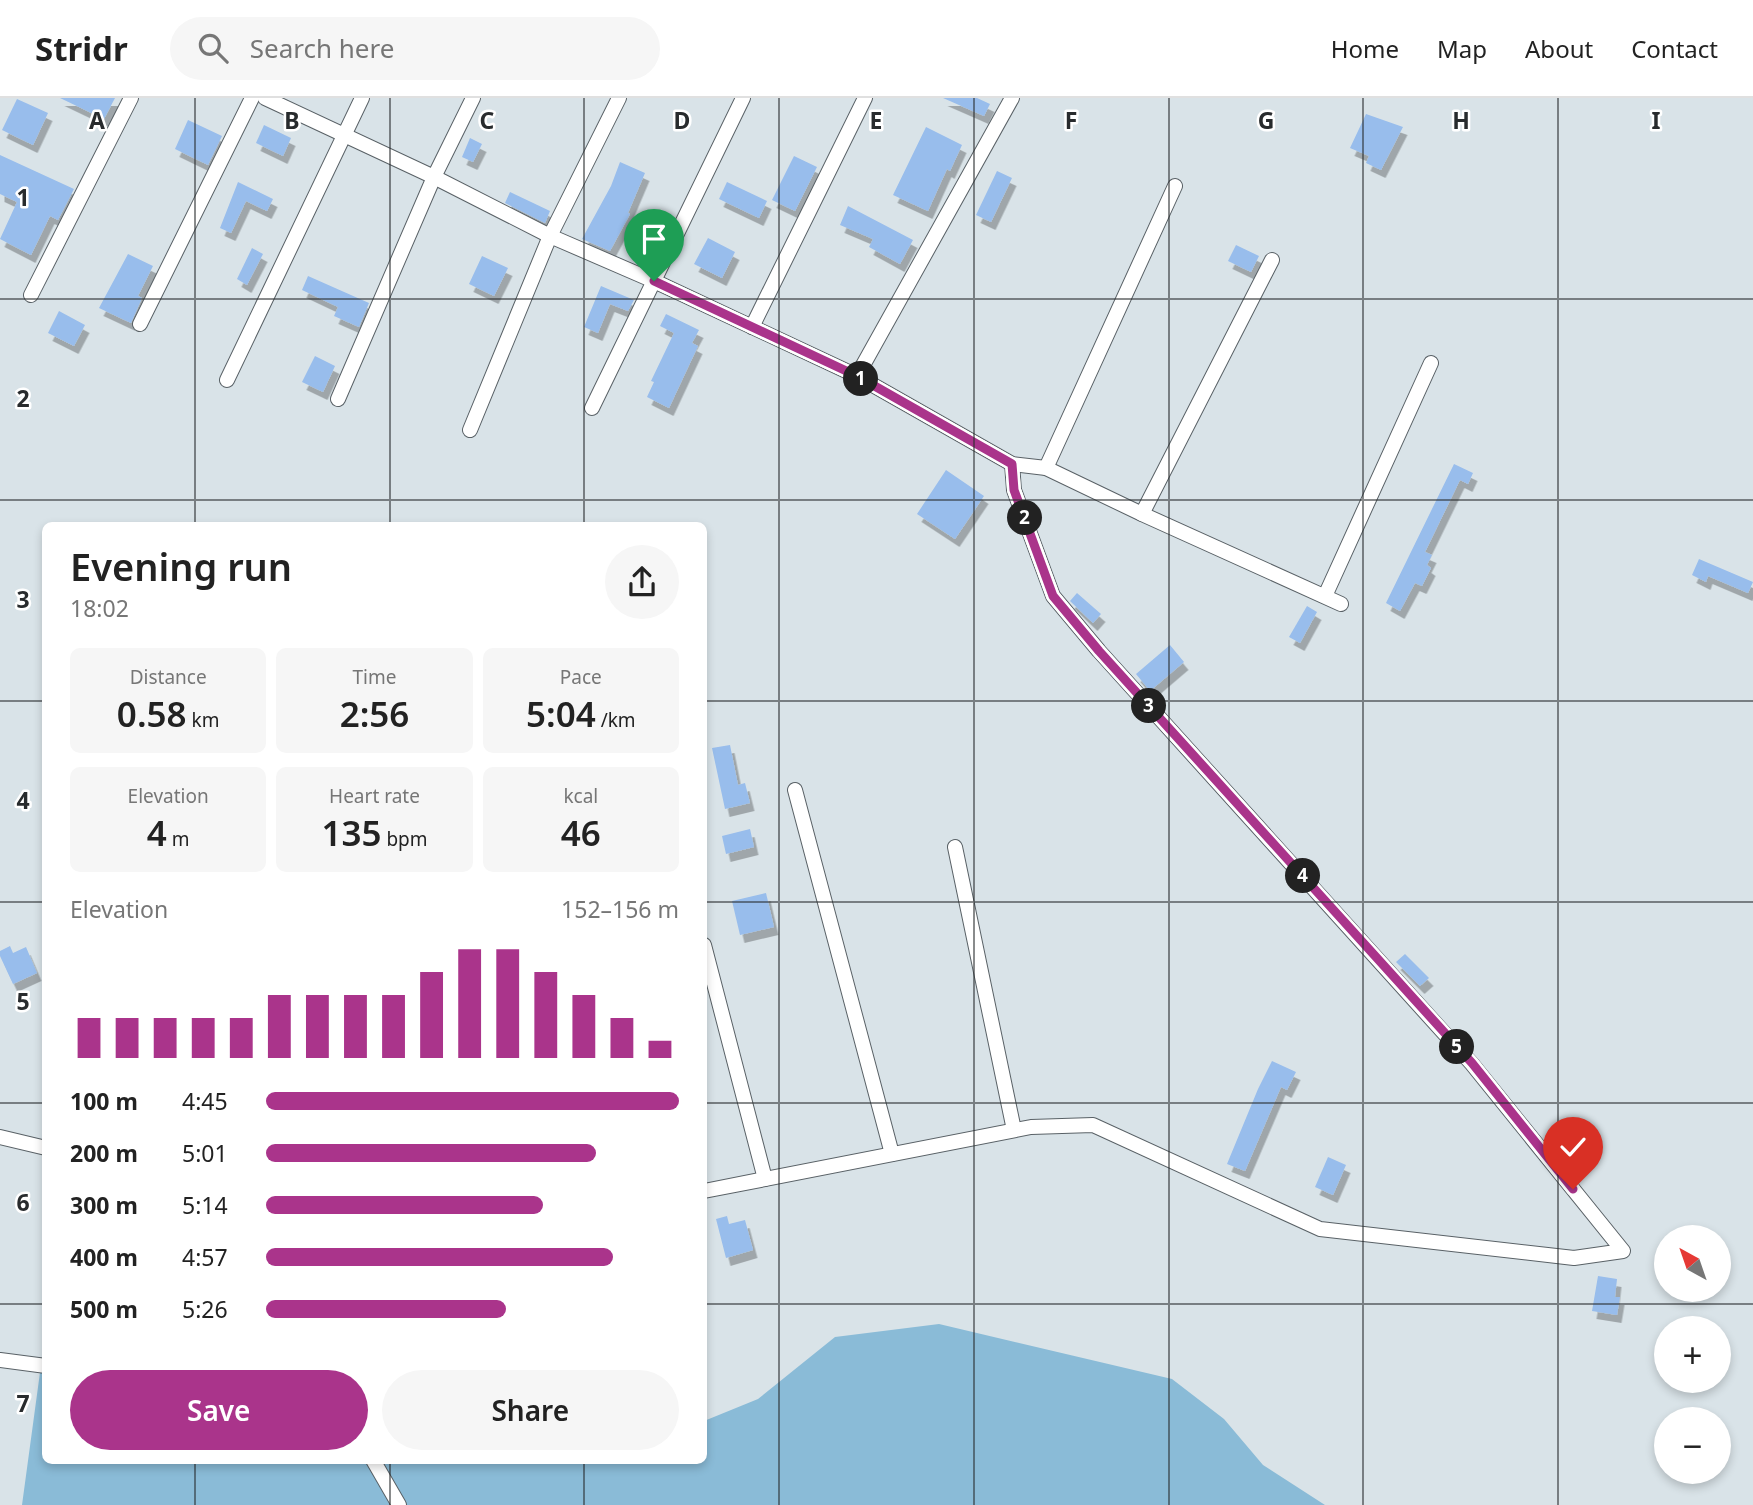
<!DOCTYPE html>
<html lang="en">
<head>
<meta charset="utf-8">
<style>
	:root { --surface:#fff; --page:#f6f6f6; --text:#222; --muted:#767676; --line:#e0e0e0; --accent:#aa348b }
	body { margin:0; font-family:"Noto Sans",sans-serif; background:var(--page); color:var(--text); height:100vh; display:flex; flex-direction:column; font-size:26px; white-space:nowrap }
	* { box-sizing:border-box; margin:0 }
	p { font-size:23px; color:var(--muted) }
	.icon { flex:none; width:38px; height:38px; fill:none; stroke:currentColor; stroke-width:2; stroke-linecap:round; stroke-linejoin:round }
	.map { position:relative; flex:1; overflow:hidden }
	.sheet { position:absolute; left:42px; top:424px; width:665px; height:942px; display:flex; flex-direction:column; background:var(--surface); border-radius:10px; box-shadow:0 4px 10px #0003 }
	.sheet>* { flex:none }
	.needle { width:46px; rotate:320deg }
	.tools { position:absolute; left:1654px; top:1127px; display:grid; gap:14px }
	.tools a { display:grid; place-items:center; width:77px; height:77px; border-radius:50%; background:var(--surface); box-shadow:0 4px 10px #0003; font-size:35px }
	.pin { position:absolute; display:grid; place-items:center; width:60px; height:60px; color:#fff; margin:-72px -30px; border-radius:50% 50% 50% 0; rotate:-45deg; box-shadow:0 0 7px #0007 }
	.pin .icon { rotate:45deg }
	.km { position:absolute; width:35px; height:35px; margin:-18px; border-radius:50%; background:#222; color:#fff; font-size:19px; line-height:35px; text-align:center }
	.round { display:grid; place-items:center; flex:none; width:74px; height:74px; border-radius:37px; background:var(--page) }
	.head { display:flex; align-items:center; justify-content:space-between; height:119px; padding:0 28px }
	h1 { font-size:38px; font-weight:600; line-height:52px }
	.stats { display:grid; grid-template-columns:repeat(3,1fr); gap:10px; height:119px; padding:7px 28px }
	.stats div { display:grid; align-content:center; border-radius:10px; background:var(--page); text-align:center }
	.stats b { font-size:35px; font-weight:600 }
	.stats small { font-size:19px; font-weight:400 }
	.stats p { font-size:19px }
	.chart { height:196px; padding:14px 28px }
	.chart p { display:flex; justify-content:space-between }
	.chart svg { width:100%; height:126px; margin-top:7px; stroke:var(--accent); stroke-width:6 }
	.cta { display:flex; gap:14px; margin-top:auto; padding:14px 28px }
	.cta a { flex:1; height:80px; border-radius:42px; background:var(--accent); color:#fff; font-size:28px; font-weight:600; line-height:80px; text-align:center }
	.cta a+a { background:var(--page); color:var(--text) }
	ul { padding:0 28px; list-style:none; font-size:23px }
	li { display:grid; grid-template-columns:112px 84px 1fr; align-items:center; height:52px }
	li i { height:18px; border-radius:9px; background:var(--accent) }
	header { display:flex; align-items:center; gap:42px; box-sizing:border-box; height:98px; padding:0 35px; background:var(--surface); border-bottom:2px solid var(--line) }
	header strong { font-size:33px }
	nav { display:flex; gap:38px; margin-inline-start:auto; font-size:24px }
	.search { width:490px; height:63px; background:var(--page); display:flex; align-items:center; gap:18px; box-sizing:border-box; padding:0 24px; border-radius:38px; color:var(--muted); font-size:26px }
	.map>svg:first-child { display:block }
</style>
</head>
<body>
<header>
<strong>Stridr</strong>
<div class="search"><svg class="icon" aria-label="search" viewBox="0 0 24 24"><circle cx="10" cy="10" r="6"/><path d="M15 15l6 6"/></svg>Search here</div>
<nav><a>Home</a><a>Map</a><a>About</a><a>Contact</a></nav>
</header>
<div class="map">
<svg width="1753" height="1407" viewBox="0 0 1753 1407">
	<defs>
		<filter id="shadow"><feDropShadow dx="4.5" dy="8" stdDeviation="0" flood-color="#0004"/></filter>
	</defs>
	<rect width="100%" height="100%" fill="#d9e3e8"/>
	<!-- green -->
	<path fill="#8abbd7" d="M939,1226L1172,1281L1224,1321L1263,1367L1325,1407H22L41,1267L46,1268V1362H704V1323L758,1301L835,1239Z"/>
	<!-- building -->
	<g fill="#98bdec" filter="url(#shadow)">
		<path d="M60,0H115L104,21Z"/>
		<path d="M943,0H977L990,6L984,18Z"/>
		<path d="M17,1L48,15L33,47L2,32Z"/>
		<path d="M1366,16L1403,29L1381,72L1366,65L1369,58L1350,50Z"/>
		<path d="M188,22L222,38L208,67L175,51Z"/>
		<path d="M264,27L291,40L283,58L256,45Z"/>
		<path d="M926,29L962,47L950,73L947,71L928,113L893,97Z"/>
		<path d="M470,40L482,46L473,64L462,59Z"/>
		<path d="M0,57L74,91L58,122L50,118L31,157L0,141L17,104L0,96Z"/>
		<path d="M794,58L817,69L795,113L772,102Z"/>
		<path d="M620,64L645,75L628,115L630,116L610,153L582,141L611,88Z"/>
		<path d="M997,73L1012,80L991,124L976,117Z"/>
		<path d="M238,84L273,101L267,113L246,103L231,135L220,130Z"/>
		<path d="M727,84L767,103L759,120L719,101Z"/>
		<path d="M510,94L550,113L545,125L505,105Z"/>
		<path d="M848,108L913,142L900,166L869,149L873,141L840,127Z"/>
		<path d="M708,140L735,154L722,180L694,166Z"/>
		<path d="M1236,147L1259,158L1251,174L1228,163Z"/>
		<path d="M252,150L263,156L247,187L237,181Z"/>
		<path d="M128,156L153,168L138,198L142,200L131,225L99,210Z"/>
		<path d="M482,158L508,170L494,198L469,186Z"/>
		<path d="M308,178L369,205L359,229L334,218L338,209L302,192Z"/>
		<path d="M601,188L634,202L628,213L610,206L598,235L584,229Z"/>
		<path d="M59,213L85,227L74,248L48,235Z"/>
		<path d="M666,216L699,232L692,245L698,248L669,310L647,299L654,284L651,283L674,235L660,228Z"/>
		<path d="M315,258L335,268L323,294L302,284Z"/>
		<path d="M1454,366L1473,375L1468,386L1460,382L1425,454L1432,457L1427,467L1431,470L1422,488L1415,485L1400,513L1386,505Z"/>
		<path d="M946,372L984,398L955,441L917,416Z"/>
		<path d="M1699,461L1753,484L1748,495L1708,478L1706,484L1692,477Z"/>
		<path d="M1077,495L1101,516L1093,525L1070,503Z"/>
		<path d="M1307,508L1317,514L1300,545L1289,539Z"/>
		<path d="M1170,547L1184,564L1150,593L1136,576Z"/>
		<path d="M730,647L738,687L745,685L750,705L725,711L712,650Z"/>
		<path d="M750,731L754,749L726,756L722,738Z"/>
		<path d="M766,795L774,829L740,837L732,803Z"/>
		<path d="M10,848L13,855L26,849L37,875L13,886L0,858V853Z"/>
		<path d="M1405,856L1429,880L1420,888L1396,864Z"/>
		<path d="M1272,963L1296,974L1287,992L1281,989L1245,1073L1227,1066L1258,991Z"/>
		<path d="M1328,1059L1346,1067L1333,1097L1315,1089Z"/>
		<path d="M727,1118L729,1126L745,1122L753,1152L726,1160L716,1121Z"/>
		<path d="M1598,1178L1617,1181L1615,1199H1620L1617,1217L1592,1213Z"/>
	</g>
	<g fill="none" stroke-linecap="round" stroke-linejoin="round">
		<defs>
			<g id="minor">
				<path d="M265,0L434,79L550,138L654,183L857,278L1012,366L1046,370L1142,416L1341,506"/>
				<path d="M31,197L131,0"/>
				<path d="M140,226L252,0"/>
				<path d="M752,229L865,0"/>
				<path d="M857,278L1012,0"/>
				<path d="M227,282L362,0"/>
				<path d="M338,301L434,79L473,0"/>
				<path d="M592,310L743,0"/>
				<path d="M470,332L550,138L619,0"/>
				<path d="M1046,370L1175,88"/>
				<path d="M1142,416L1272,162"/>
				<path d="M1325,498L1431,265"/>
				<path d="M795,692L892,1056"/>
				<path d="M955,749L1014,1032"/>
				<path d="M704,847L765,1081"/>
				<path d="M0,1039L46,1050"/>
				<path d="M704,1093L1031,1029L1093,1027L1320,1131L1574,1160L1623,1153L1472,966L1099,553L1053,498L1014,392L1012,366"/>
				<path d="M0,1262L46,1268"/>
				<path d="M373,1362L399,1407"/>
			</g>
		</defs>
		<!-- minor casing -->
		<use href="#minor" stroke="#596166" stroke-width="16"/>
		<!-- minor -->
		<use href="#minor" stroke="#fff" stroke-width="14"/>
	</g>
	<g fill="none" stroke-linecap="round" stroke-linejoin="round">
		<defs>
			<path id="route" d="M654,183L857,278L1012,366L1014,392L1053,498L1099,553L1472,965L1573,1091"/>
		</defs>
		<!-- route casing -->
		<use href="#route" stroke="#fff" stroke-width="14"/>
		<!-- route -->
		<use href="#route" stroke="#aa348b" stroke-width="9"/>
	</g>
	<!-- grid -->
	<path fill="none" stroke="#282b2d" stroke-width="2" stroke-opacity="0.55" d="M195,0V427M390,0V427M584,0V427M779,0V1407M974,0V1407M1169,0V1407M1363,0V1407M1558,0V1407M0,201H1753M0,402H1753M0,603H46M704,603H1753M0,804H46M704,804H1753M0,1005H46M704,1005H1753M0,1206H46M704,1206H1753M195,1362V1407M390,1362V1407M584,1362V1407"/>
	<g font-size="23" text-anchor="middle" font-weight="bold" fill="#282b2d" stroke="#fff" stroke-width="5" stroke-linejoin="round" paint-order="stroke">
		<text x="97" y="31">A</text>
		<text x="292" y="31">B</text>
		<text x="487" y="31">C</text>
		<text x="682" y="31">D</text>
		<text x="876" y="31">E</text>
		<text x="1071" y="31">F</text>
		<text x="1266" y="31">G</text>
		<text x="1461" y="31">H</text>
		<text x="1656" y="31">I</text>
		<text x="23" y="108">1</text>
		<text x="23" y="309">2</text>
		<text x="23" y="510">3</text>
		<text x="23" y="711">4</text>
		<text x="23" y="912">5</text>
		<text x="23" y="1113">6</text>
		<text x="23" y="1314">7</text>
	</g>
</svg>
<div class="tools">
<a><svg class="needle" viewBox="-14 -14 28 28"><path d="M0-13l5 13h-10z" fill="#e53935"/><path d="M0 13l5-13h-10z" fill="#767676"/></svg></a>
<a>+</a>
<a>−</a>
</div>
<div class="pin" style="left:654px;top:183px;background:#1e9e55"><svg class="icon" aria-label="arrive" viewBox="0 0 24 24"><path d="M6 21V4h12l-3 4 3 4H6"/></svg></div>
<div class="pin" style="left:1573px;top:1091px;background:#d93025"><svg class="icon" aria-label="check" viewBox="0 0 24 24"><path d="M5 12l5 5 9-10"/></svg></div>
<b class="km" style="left:861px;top:281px">1</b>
<b class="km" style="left:1025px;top:420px">2</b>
<b class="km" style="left:1149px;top:608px">3</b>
<b class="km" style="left:1303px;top:778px">4</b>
<b class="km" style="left:1457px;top:949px">5</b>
<section class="sheet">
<div class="head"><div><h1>Evening run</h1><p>18:02</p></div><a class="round"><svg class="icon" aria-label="share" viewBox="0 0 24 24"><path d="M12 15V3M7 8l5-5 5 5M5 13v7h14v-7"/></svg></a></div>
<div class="stats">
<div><p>Distance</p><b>0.58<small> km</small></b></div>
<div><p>Time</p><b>2:56</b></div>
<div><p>Pace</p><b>5:04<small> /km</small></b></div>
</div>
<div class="stats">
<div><p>Elevation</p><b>4<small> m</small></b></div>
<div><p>Heart rate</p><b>135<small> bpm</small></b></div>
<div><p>kcal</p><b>46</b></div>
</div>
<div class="chart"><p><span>Elevation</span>152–156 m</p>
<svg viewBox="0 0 160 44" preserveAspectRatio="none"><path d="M5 44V30M15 44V30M25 44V30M35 44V30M45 44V30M55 44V22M65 44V22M75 44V22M85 44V22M95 44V14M105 44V6M115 44V6M125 44V14M135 44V22M145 44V30M155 44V38"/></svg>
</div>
<ul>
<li><b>100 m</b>4:45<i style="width:100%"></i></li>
<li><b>200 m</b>5:01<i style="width:80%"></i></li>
<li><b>300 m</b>5:14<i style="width:67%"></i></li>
<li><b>400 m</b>4:57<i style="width:84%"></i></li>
<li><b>500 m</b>5:26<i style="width:58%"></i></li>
</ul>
<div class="cta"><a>Save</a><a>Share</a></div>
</section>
</div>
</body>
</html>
